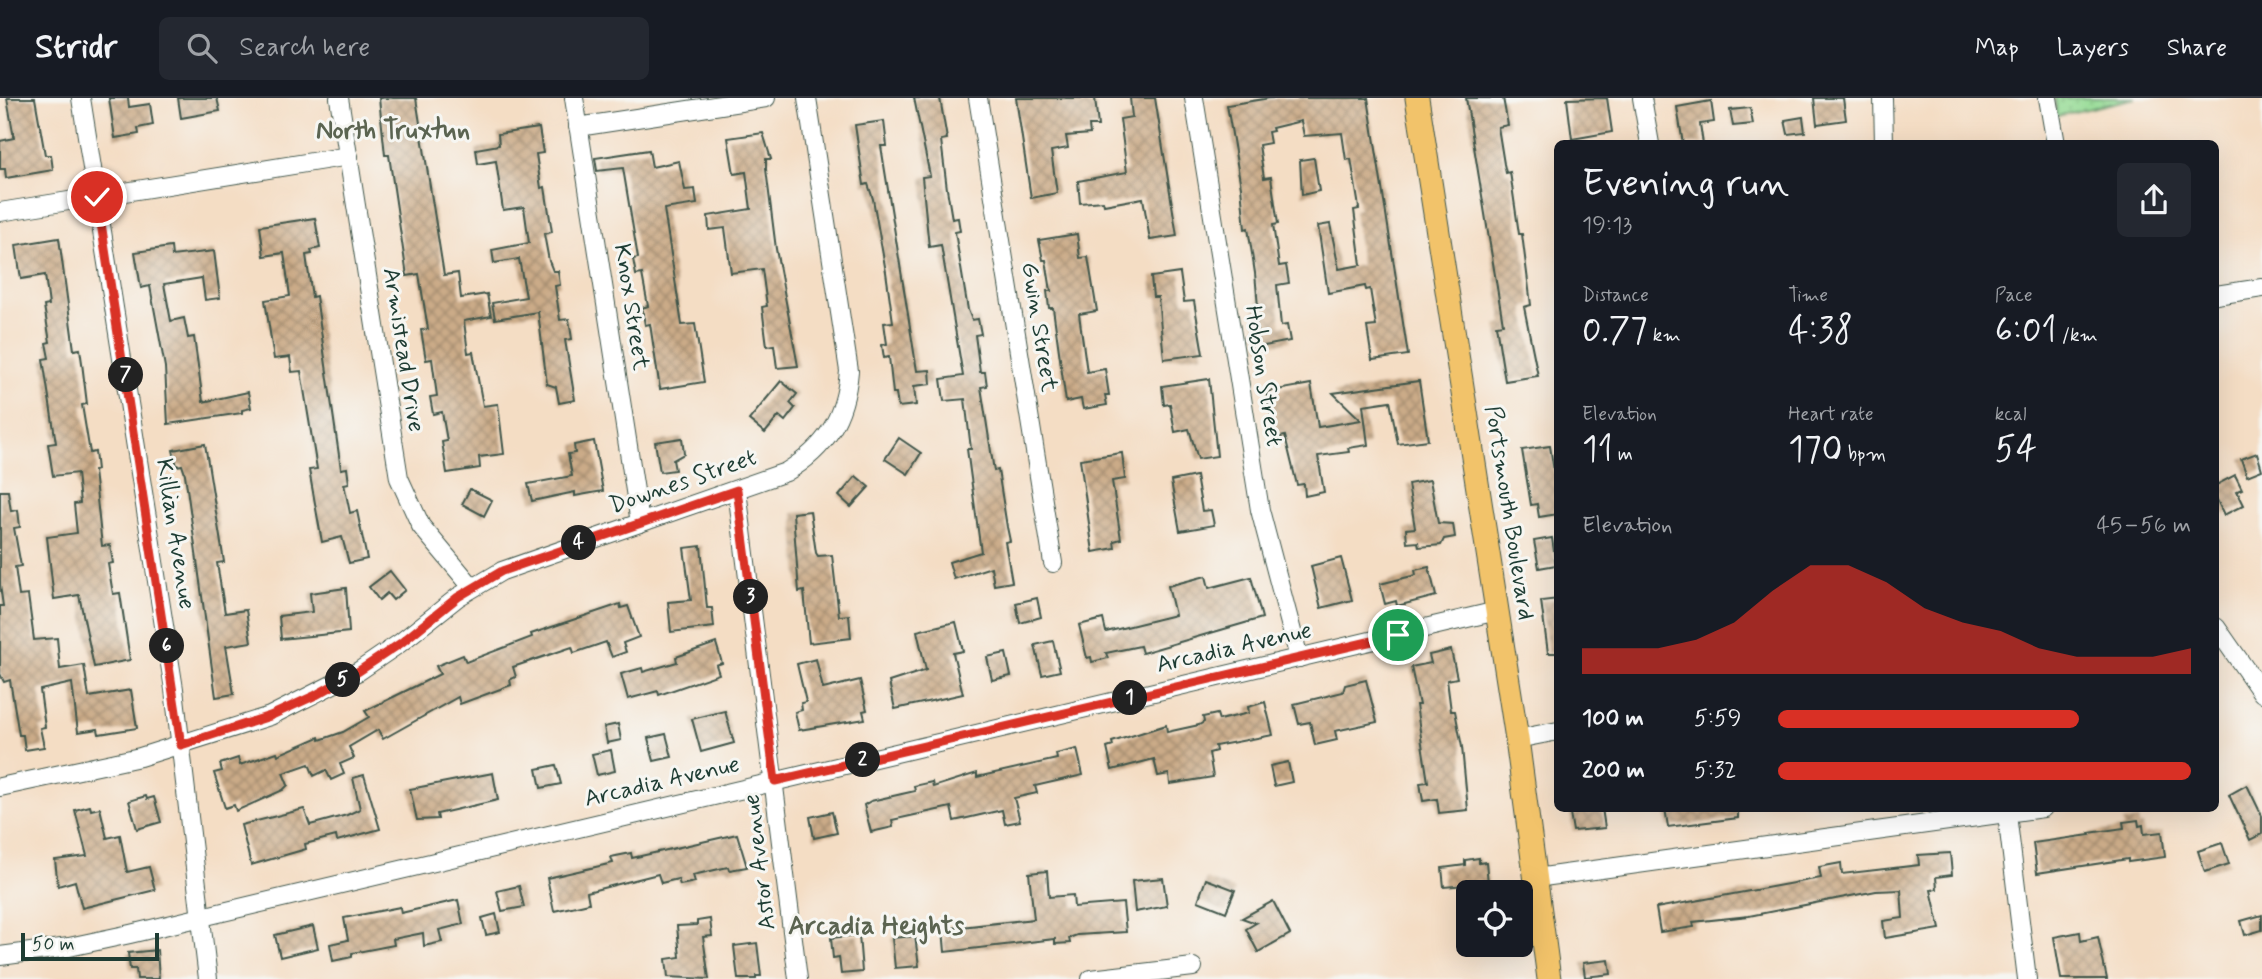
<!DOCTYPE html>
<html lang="en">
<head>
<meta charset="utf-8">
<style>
	:root { --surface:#171b24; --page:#242831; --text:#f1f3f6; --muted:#9ea1a6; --line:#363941; --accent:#d93025 }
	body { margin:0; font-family:Mynerve,sans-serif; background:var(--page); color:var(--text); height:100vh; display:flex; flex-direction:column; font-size:26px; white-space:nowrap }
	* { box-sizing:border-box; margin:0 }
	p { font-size:23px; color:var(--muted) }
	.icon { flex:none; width:38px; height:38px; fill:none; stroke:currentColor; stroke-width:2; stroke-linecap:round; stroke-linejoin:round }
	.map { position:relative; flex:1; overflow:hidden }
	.panel { position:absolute; left:1554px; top:42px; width:665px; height:672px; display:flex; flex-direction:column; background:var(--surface); border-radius:10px; box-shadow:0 7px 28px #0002 }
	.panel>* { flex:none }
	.tools { position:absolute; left:1456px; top:782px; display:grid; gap:14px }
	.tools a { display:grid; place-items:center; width:77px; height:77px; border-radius:10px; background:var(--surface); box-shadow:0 7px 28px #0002; font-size:35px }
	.scale { position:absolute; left:21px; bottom:18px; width:138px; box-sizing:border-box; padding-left:7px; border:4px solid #1f3d34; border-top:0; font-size:19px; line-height:24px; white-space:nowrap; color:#1f3d34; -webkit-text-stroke:5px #f6f6f2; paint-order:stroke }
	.pin { position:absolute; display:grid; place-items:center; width:60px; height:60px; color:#fff; margin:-30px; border:4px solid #fff; border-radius:50%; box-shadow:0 2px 7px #0007 }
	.km { position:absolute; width:35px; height:35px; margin:-18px; border-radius:50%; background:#222; color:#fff; font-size:19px; line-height:35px; text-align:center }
	.round { display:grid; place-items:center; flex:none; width:74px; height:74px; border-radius:10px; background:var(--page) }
	.headline { display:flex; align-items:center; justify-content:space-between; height:119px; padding:0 28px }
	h1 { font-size:38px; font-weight:600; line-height:52px }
	.figures { display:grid; grid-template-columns:repeat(3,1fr); gap:10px; height:119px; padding:7px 28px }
	.figures div { display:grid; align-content:center }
	.figures b { font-size:35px; font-weight:600 }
	.figures small { font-size:19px; font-weight:400 }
	.figures p { font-size:19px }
	.chart { height:196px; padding:14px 28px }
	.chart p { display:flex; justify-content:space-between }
	.chart svg { width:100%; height:126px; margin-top:7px; fill:var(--accent); opacity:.7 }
	ul { padding:0 28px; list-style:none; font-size:23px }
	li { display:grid; grid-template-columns:112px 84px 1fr; align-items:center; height:52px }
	li i { height:18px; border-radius:9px; background:var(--accent) }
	header { display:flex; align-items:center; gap:42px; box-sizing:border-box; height:98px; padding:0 35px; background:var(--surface); border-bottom:2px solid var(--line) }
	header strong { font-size:33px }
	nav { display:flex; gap:38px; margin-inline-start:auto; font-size:24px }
	.search { width:490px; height:63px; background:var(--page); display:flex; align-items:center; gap:18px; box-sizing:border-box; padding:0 24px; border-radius:10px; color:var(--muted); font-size:26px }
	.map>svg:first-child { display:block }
</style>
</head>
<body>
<header>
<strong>Stridr</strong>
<div class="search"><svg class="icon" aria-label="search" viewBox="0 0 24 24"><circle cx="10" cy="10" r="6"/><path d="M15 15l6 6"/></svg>Search here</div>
<nav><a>Map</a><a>Layers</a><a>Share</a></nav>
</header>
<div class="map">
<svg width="2262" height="881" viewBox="0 0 2262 881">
	<defs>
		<pattern id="park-dots" width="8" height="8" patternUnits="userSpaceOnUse" patternTransform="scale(1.75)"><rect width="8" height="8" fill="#95db94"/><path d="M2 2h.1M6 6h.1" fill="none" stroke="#80bd80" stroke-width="1.8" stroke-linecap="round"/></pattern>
		<pattern id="building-cross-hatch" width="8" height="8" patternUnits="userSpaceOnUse" patternTransform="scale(1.75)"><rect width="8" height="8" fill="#cbab88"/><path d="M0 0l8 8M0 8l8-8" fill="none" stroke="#a48c70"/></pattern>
	</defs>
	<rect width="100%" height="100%" fill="#f6f6f2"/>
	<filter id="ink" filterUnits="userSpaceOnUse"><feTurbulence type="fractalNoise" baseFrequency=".0143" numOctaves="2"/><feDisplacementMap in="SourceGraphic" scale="14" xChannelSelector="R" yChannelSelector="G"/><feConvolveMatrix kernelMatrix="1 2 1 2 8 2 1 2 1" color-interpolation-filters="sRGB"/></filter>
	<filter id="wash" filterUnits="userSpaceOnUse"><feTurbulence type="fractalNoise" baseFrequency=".00686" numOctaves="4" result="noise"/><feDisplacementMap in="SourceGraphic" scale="28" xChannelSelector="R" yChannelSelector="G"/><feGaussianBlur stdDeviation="1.57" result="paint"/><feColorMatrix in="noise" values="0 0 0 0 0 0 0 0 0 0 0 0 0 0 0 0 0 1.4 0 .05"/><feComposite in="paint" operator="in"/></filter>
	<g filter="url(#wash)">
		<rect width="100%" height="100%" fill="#f4ddc4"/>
		<!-- park -->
		<path fill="url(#park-dots)" stroke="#5a8c64" stroke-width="2" d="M2055,0H2135L2057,18Z"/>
		<g id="blocks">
			<!-- building -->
			<g fill="url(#building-cross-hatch)">
				<path d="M7,0H35L45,57H51L53,72L6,80L5,71H0V43L14,40Z"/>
				<path d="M109,0H128L129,9L150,6L153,27L138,30L139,36L115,40Z"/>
				<path d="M178,0H217L220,13L181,20Z"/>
				<path d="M379,0H416L444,177L458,175L461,200L487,196L491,218L464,223L468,255L473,254L483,308L498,306L504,356L479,359L480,370L447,375L442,344L447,343L442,314L433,316L430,299L437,298L432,261L426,262L421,232L428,231L419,176L407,178L389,57H385Z"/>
				<path d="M914,0H940L947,41L941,42L947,91L952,121L958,120L960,133L955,134L968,212L972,222L978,221L981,236L975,237L980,274H985L987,288L981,289L994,373L998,372L1007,429L1010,443L1005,444L1012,484L994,487L991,469L954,481L949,464L981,454L967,351H971L965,301L944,303L941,281L963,278L941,147L929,149L922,79L930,78Z"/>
				<path d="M1016,0H1095L1098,28H1089L1090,36L1066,38L1068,50L1051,53L1057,95L1031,100Z"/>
				<path d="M1130,0H1155L1177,138L1150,142L1143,100L1104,107L1103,103L1080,105L1078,83L1127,74L1120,21L1132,19Z"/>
				<path d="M1270,0H1368L1408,257L1372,262L1367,229L1376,228L1370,191L1366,192L1365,188L1328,195L1318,128L1330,126L1339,171L1361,167L1354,112L1359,111L1358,103L1351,61L1346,62L1342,35L1304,38L1301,23L1272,30L1273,33L1268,34L1270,45L1259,47L1264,80L1271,79L1278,126L1273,127L1279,168L1286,167L1289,185L1277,187L1281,228L1287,227L1290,243L1259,249L1254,210L1258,209L1255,175L1248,130L1245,131L1241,89L1227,7Z"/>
				<path d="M1466,0H1503L1508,27L1498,29L1504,66L1506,75L1510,74L1519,136H1522L1531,207L1524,209L1538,278L1505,283L1496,227L1503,226Z"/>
				<path d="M1607,0L1612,34L1572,41L1567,1Z"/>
				<path d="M1814,0H1843L1846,22L1817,26Z"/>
				<path d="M1711,3L1714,24L1700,26L1703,46H1683L1677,9Z"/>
				<path d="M1750,10L1753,26L1733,28L1730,12Z"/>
				<path d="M1803,19L1805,34L1788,36L1785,22Z"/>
				<path d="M884,23L887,48H881L917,273L930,272L931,286L914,288L916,307L898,309L896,295H893L889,259L884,260L882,247L887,246L884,225L893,224L886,174L873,101L868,86L864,87L855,27Z"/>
				<path d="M539,30L543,55L536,56L541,90L545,89L552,134L544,136L549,163L553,173H558L560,187L555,188L560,222L569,221L572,241L565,242L575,302L559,305L556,289L547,286L538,214L495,221L492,205L526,199L519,161L494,165L492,152L529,145L524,109L503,112L496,63L478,66L476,51L499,47L498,36Z"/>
				<path d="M763,35L771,61H766V71L776,151L798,268L777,270L774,247L767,248L762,209L767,208L762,171L731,175L725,130L709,132L708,118L751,111L746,74L734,76L728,40Z"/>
				<path d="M649,52L652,69L679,63L685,92L695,91L697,106L664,111L682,227L695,226L704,284L660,291L650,226L645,227L642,210L648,208L642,176L636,177L633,161L638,160L623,70L597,73L595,60Z"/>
				<path d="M1314,60L1319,93L1302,97L1300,62Z"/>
				<path d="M315,120L320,150L311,152L312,156L306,157L312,199L316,198L341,371L347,370L349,385L344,386L350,415L357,413L367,461L349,465L342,439L322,444L309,372L317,371L301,273L292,274L290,259L274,261L265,202L290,198L284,155L264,158L260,128Z"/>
				<path d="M1077,136L1080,160L1088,159L1097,213L1079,216L1087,274L1105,271L1109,297H1105L1107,307L1083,311L1081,301L1066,304L1053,210H1049L1047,193H1051L1046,162H1043L1039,142Z"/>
				<path d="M59,140L74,252L80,251L82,265L87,306L82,307L90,355L95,354L97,372L94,373L102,448L110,447L113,465L108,466L113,496L120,495L130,562L94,569L79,497L54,501L47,439L77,435L74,406L80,405L77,375L53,378L48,346L56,345L43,261L49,260L46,245L50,244L44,208L49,207L45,177L21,181L16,147Z"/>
				<path d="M171,149L172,158L214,153L220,200L205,202L202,180L164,186L171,223L184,220L188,240L194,239L203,304L248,294L251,310L242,312V315L168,326L165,269L150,188L141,190L135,154Z"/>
				<path d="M1180,175L1184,204L1194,203L1203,256L1164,261L1158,199H1153L1151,179Z"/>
				<path d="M1209,281L1217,358L1198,361L1189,331L1175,334L1170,306L1164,307L1162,288Z"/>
				<path d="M781,283L797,296L790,305L795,310L785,323L779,318L765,335L749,322Z"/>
				<path d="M1419,283L1428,342L1398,346L1390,303L1363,307L1368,347L1348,350L1349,354L1318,358L1324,394L1305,398L1304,386L1297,387L1285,338L1276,340L1266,294L1311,286L1318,329L1361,322L1333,295Z"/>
				<path d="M682,340L684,356L673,362L675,372L660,374L655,344Z"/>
				<path d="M899,340L921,355L908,376L885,361Z"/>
				<path d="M594,343L603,393L575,398V394L532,403L528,386L572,378L568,356L575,355L574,347Z"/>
				<path d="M205,346L224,464L217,465L225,515L246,512L251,544L226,548L234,596L216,599L185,376L182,367L177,368L173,352Z"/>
				<path d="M1550,348L1554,373H1558V416L1539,419L1537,406L1531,407L1522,352Z"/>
				<path d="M1122,355L1125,381L1112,383L1121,441L1114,443L1115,450L1093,454L1080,361Z"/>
				<path d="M2257,355L2262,372L2247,378L2241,361Z"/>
				<path d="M2235,377L2242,391L2237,393L2244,407L2224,417L2216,400V387Z"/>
				<path d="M856,378L869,389L851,409L839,398Z"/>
				<path d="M1196,378L1202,413L1211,412L1214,427L1180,433L1171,383Z"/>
				<path d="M1430,382L1438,425L1453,426L1455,439L1444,441L1441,447L1419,449L1418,444L1407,445L1406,431L1415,430L1408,386Z"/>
				<path d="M470,391L492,402L484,418L462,406Z"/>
				<path d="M0,393H8L11,413L18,412L20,429L14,430L21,468L15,469L19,498L28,497L34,542L57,540L60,571L84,567L89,599L131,592L137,630L99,636L98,631L78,634L72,585L40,592L45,629L40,630L44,649L25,652L23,637H19L10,582L4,584L0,576V508H3L0,487Z"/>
				<path d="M810,413L816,455L818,458L832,457L839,518L849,517L851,540L809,545L804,493L799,494L793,415Z"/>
				<path d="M1552,440L1556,467L1539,470L1534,443Z"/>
				<path d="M701,448L707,510H712L714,529L671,534L668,504L691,502L684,450Z"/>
				<path d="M1341,460L1352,502L1321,510L1311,468Z"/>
				<path d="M1429,469L1436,498L1397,508L1396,503L1385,506L1380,486L1416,477L1415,472Z"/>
				<path d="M390,473L405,492L393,502L387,495L379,502L369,489Z"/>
				<path d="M1206,478L1209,490L1251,479L1262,520L1142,555L1140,548L1106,555L1108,560L1092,564L1091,559L1087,560L1079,527L1103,521L1106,534L1175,517L1168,488Z"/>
				<path d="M346,490L349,534L281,541L279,518L312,514L310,495Z"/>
				<path d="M1037,500L1041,519L1020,525L1016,505Z"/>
				<path d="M1558,501V555H1548L1541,503Z"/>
				<path d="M620,506L621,510L628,508L639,539L623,545L626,554L612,559L606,544L574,555L572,549L513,569L516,579L510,581L511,587L460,606L458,599L383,641L378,632L349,649L354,660L340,666L344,676L331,682L326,672L314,678L309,666L283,675L288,687L283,692L236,713L234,707L225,710L214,675L222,673L220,666L238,660L240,667L277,654L278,657L319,639L320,642L343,634L369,619L365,613L440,576L436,568L463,557L466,564L532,539L531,536Z"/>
				<path d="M956,524L963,553L953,555L963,596L895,611L889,584L926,572L917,533Z"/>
				<path d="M1053,543L1060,573L1042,577L1035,547Z"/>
				<path d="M716,545L722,565L716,567L719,576L659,597L658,593L628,601L621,576L642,570L643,574L677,564L676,559Z"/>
				<path d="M1451,552L1457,580L1447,582L1451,613H1455L1462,649L1468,712L1439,715L1437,701L1423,703L1420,685L1428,684L1416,607H1419L1411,569L1431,565L1429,557Z"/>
				<path d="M1006,555L1011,578L992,582L987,559Z"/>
				<path d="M816,561L823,591L860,582L867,612L863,613L865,621L799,632L795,614L802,612L801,605L806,604L797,566Z"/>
				<path d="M1366,582L1377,624L1335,633L1337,642L1315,647L1310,624L1299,626L1294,606L1343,594L1345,587Z"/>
				<path d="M1265,604L1273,637L1215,648L1216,653L1209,655L1213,679L1170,686L1169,676L1158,678L1154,661L1112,672L1107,650L1113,648L1112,644L1166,627L1167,634L1199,627L1204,624L1203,619L1217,616L1219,622L1249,615L1248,609Z"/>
				<path d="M725,613L734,645L701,654L692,621Z"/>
				<path d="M618,626L621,642L607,645L604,629Z"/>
				<path d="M666,636L672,659L654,663L648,640Z"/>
				<path d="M1077,651L1083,677L1035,688L1037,695L1014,700L1020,723L1005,726L1002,712L954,723L951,709L892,722L893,729L871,734L864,707L871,703L915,693L914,688L932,684L933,689L977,675V679L1057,661L1056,656Z"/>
				<path d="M611,652L615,673L597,677L592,656Z"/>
				<path d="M1288,664L1292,684L1274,688L1270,668Z"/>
				<path d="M556,667L561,686L541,690L537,671Z"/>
				<path d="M493,675L498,702L437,716L438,721L417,722L410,691Z"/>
				<path d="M364,677L380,731L337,743L336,738L305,746L306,751L251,767L241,727L304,711L310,727L347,717L360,711L353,680Z"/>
				<path d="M2247,687L2262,718V736L2250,742L2229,697Z"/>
				<path d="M146,698L147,701L154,699L161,724L137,731L129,703Z"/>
				<path d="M90,708L91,712L100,710L107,740L120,737L127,774L149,769L155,792L82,810L75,783L58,788L55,762L87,758L75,712Z"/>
				<path d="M1569,710H1602L1605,730L1573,733Z"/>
				<path d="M1665,710H1738V720L1668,729Z"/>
				<path d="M832,714L837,735L814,740L810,719Z"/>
				<path d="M2138,722L2139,728L2143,727L2144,736L2162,734L2165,759L2128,764V761L2037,775L2033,745L2090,737L2089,735L2124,730L2123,724Z"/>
				<path d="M737,736L747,769L729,772L728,769L693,777L695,784L680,787L678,781L661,785L658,776L587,794L589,805L554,813L547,780L613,765L611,759L631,755L632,760Z"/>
				<path d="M2222,745L2229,766L2205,774L2198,753Z"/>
				<path d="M1950,755L1952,777L1936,779L1937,791L1931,792L1940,831L1885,840L1883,823L1903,820L1901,792L1876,793L1749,818L1693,824L1694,829L1660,834L1656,810L1821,780L1819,769L1841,765L1842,776L1919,767L1918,757Z"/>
				<path d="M1479,760V765L1486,764L1488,785L1444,789L1442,770L1465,767V762Z"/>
				<path d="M1047,773L1049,799L1073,797L1074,809L1123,805L1126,834L1077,837L1069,840L1070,845L1055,846V841L945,854L943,831L1034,821L1029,775Z"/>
				<path d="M1163,780L1167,808L1135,814L1132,783Z"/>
				<path d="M1206,781L1235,792L1226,814L1198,803Z"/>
				<path d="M519,788L524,809L502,813L497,793Z"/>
				<path d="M458,802L463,826L439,832L442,844L424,848L423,835L393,841L394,847L352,855V859L333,863L330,846L348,842L344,820L400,809L401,815Z"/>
				<path d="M1273,803L1290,836L1258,854L1246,831L1256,825L1242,820Z"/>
				<path d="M496,816L500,834L486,837L482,820Z"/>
				<path d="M2262,817V832L2245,837L2241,823Z"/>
				<path d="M710,821L712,838L703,839L709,881L668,879L666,861L680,859L677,828L697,827V823Z"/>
				<path d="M313,828L318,850L280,859L275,837Z"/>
				<path d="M2080,834L2081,843L2098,839L2107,881H2061L2054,839Z"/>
				<path d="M859,837L862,874L841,876L839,859L833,860L831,840Z"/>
				<path d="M915,838L919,868L895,870L892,840Z"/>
				<path d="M757,845L761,878H756V881H738L734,848Z"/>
				<path d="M157,852L159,881H137L136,871H130L128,855Z"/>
				<path d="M1609,862L1611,876L1585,879L1583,865Z"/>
			</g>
		</g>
	</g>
	<g filter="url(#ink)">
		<use href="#blocks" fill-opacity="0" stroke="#3f554a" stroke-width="2"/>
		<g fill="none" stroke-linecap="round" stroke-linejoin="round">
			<defs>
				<g id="minor">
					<path d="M81,0L174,591L208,881"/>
					<path d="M339,0L399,380L421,428L472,489"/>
					<path d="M574,0L640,425"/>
					<path d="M978,0L1053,465"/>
					<path d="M1194,0L1260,412L1299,560"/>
					<path d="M1642,0L1650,46"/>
					<path d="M1883,0L1884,46"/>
					<path d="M2048,0L2056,46"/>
					<path d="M578,29L766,0"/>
					<path d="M0,114L349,58"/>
					<path d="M2216,197L2262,190"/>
					<path d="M737,392L798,881"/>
					<path d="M2216,529L2262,595"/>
					<path d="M1517,641L1558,633"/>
					<path d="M0,689L140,659L270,618L359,573L400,545L458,499L502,473L786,374C826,350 845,320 849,273L807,0"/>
					<path d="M2007,716L2027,881"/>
					<path d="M1536,780L2043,710"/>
					<path d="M0,858L69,849L130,836L1497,513"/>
					<path d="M1091,881L1193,869"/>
				</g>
				<path id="major" d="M1417,0L1517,641L1549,881"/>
			</defs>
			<!-- minor casing -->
			<use href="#minor" stroke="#3f554a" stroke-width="20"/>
			<!-- major casing -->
			<use href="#major" stroke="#3f554a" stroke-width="25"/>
			<!-- minor -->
			<use href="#minor" stroke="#fff" stroke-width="18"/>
			<!-- major -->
			<use href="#major" stroke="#f2c36a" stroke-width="23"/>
		</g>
	</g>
	<g fill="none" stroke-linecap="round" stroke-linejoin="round" filter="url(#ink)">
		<defs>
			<path id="route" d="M97,99L181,647L270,618L316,597L359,573L401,545L458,499L502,473L737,392L775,683L1398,537"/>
		</defs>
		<!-- route casing -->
		<use href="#route" stroke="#fff" stroke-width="14"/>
		<!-- route -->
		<use href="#route" stroke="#d93025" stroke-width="9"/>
	</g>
	<g text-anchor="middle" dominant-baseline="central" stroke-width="6" stroke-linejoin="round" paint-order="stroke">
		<!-- street labels -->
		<g font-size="24" fill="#1f3d34" stroke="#f6f6f2">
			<text transform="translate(631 209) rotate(81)">Knox Street</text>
			<text transform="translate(1039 229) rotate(81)">Gwin Street</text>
			<text transform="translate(403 252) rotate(81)">Armistead Drive</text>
			<text transform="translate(1263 278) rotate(81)">Hobson Street</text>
			<text transform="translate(683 384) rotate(-19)">Downes Street</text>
			<text transform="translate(1509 415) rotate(81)">Portsmouth Boulevard</text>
			<text transform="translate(175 436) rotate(81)">Killian Avenue</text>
			<text transform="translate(1234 550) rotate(-13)">Arcadia Avenue</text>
			<text transform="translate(662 684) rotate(-13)">Arcadia Avenue</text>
			<text transform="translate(760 764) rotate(-97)">Astor Avenue</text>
		</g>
		<!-- neighbourhood labels -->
		<g font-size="26" font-weight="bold" fill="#5b6451" stroke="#f6f6f2">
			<text x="393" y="33">North Truxtun</text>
			<text x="876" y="829">Arcadia Heights</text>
		</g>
	</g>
</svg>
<div class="tools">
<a><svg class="icon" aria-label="locate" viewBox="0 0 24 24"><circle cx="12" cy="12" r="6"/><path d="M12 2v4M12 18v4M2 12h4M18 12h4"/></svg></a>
</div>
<div class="scale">50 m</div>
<div class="pin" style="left:1398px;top:537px;background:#1e9e55"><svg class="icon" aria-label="arrive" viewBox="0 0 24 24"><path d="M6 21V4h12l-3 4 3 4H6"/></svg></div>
<div class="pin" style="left:97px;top:99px;background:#d93025"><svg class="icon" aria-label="check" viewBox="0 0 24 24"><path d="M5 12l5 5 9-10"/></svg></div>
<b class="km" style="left:1130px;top:600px">1</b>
<b class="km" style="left:863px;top:662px">2</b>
<b class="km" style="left:751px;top:499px">3</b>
<b class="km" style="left:579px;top:445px">4</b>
<b class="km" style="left:343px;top:582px">5</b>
<b class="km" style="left:167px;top:548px">6</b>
<b class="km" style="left:126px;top:277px">7</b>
<section class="panel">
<div class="headline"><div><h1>Evening run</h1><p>19:13</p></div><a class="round"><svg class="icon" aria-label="share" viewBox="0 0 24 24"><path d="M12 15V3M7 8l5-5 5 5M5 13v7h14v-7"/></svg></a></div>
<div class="figures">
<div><p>Distance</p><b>0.77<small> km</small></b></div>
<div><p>Time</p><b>4:38</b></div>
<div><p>Pace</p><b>6:01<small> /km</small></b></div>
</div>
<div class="figures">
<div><p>Elevation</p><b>11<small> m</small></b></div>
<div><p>Heart rate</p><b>170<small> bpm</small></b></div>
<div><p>kcal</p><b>54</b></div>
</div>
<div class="chart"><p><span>Elevation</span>45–56 m</p>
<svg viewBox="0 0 160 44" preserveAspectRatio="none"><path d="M0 44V35L10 35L20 35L30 32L40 26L50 15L60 6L70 6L80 12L90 21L100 26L110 29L120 35L130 38L140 38L150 38L160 35V44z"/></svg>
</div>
<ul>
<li><b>100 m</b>5:59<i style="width:73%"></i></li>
<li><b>200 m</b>5:32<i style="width:100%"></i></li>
</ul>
</section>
</div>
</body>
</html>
